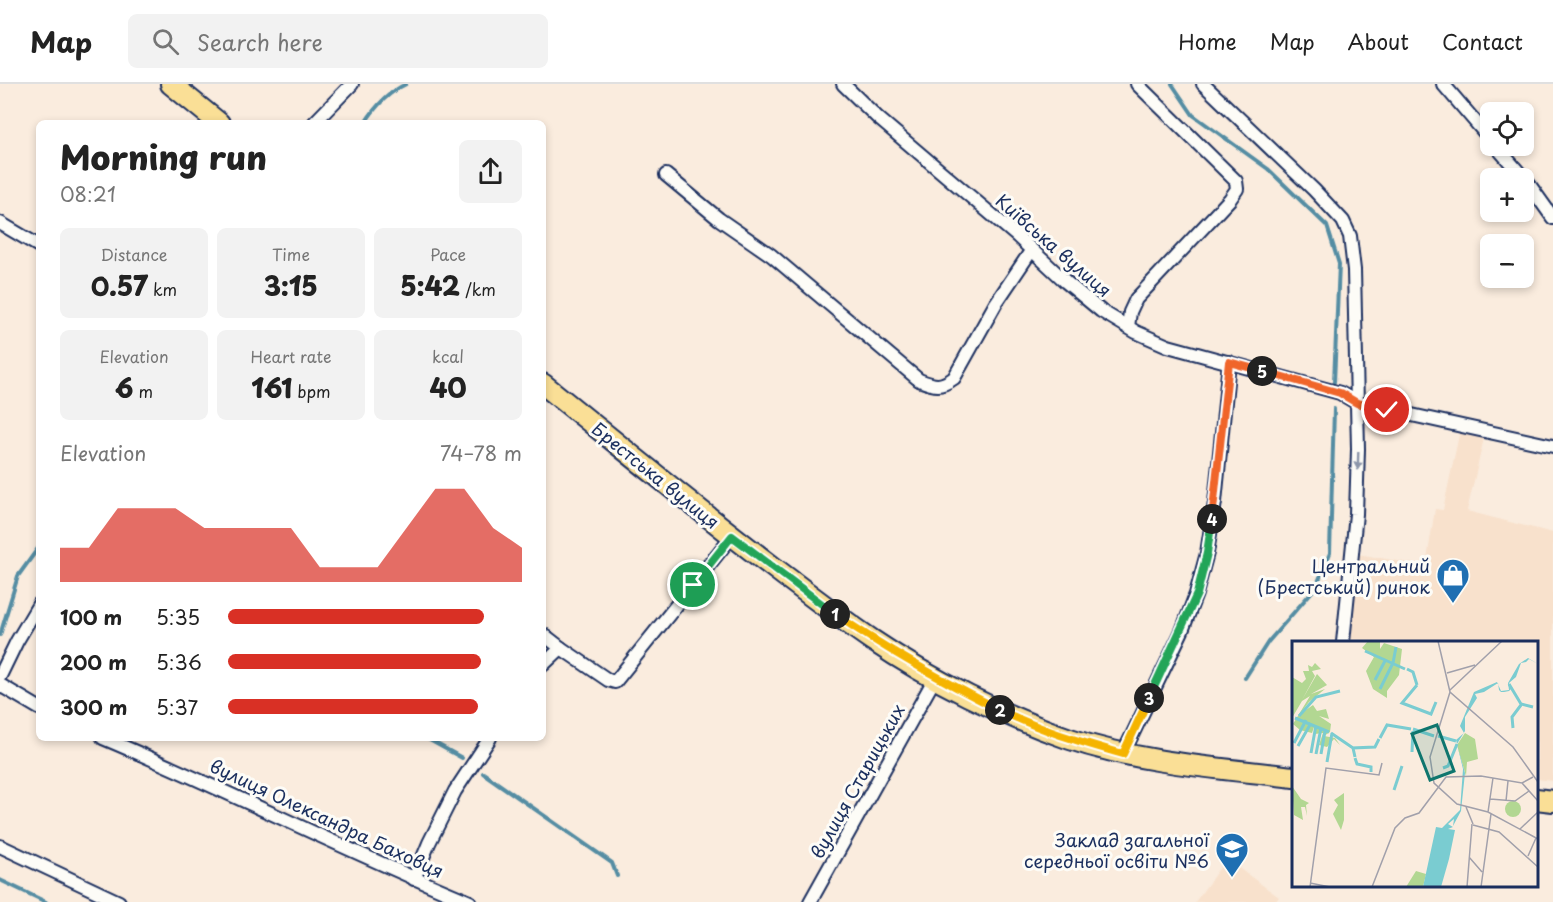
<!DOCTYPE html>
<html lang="en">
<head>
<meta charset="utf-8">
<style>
	:root { --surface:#fff; --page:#f2f2f2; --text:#222; --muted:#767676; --line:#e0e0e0; --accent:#d93025 }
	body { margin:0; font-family:"Playpen Sans",sans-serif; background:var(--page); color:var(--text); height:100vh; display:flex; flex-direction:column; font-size:22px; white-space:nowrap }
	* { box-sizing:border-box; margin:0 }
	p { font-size:20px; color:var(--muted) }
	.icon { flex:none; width:33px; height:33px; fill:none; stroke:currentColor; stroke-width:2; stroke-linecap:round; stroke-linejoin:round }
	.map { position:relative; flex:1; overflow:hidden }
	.sheet { position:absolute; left:36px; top:36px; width:510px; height:621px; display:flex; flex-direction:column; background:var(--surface); border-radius:9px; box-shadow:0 3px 9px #0003 }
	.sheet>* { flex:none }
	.fabs { position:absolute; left:1480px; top:18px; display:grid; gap:12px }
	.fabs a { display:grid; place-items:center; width:54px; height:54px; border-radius:9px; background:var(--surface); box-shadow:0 3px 9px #0003; font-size:30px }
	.pin { position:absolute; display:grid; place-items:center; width:51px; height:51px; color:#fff; margin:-26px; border:3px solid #fff; border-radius:50%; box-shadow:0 2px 6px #0007 }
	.km { position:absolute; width:30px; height:30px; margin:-15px; border-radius:50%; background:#222; color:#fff; font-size:16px; line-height:30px; text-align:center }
	.round { display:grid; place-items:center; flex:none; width:63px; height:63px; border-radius:9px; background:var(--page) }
	.headline { display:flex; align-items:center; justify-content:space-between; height:102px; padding:0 24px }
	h1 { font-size:33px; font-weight:800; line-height:45px }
	.metrics { display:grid; grid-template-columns:repeat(3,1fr); gap:9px; height:102px; padding:6px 24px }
	.metrics div { display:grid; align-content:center; border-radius:9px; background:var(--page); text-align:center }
	.metrics b { font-size:26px; font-weight:800 }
	.metrics small { font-size:16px; font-weight:400 }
	.metrics p { font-size:16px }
	.chart { height:168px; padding:12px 24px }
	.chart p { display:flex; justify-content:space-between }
	.chart svg { width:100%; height:108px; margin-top:6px; fill:var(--accent); opacity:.7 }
	ul { padding:0 24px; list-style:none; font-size:20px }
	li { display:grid; grid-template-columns:96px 72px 1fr; align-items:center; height:45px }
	li i { height:15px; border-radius:8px; background:var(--accent) }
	header { display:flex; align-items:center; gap:36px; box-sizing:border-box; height:84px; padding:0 30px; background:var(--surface); border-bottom:2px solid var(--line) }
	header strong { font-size:28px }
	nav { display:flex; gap:33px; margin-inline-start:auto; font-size:21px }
	.search { width:420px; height:54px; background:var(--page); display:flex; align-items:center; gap:15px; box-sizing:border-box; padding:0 21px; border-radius:9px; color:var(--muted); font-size:22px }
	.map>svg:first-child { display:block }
</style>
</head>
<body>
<header>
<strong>Map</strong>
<div class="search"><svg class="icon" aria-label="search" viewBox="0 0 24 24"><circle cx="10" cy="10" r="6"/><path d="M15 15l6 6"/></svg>Search here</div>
<nav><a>Home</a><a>Map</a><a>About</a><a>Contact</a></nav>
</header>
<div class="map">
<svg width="1553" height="818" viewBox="0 0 1553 818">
	<rect width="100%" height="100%" fill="#faecde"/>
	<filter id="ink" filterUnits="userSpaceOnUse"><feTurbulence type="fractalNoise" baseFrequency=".0167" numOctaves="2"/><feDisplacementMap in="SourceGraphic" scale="12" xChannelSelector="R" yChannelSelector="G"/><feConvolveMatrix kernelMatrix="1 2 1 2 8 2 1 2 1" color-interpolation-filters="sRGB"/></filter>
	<g filter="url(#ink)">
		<!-- built -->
		<g fill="#f8e1cc">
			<path d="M1460,346L1485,350L1467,427L1553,449V697L1537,695L1536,558H1348L1358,470L1426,482L1435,425L1443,426Z"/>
			<path d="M1226,775L1279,813L1275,818H1195Z"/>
		</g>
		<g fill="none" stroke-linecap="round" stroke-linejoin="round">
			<!-- stream -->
			<g stroke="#548da3" stroke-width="4">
				<path d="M1172,0L1193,31L1268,85L1327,142L1339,180L1334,298"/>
				<path d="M365,39C375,23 389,8 406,0"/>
				<path d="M0,551L18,492L39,463"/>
				<path d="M1245,594L1268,558L1316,503L1330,469L1334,325"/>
				<path d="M426,654L462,674"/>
				<path d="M483,689L612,779L617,792"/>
				<path d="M0,796L46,818"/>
			</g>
			<defs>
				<g id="minor">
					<path d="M843,0L878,34L1018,153L1066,198L1101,227L1136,248L1168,262L1340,309L1357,319L1553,362"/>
					<path d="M1203,0L1314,106L1343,137L1350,152L1354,186L1358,365L1356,430L1343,558"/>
					<path d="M1443,0L1491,56"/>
					<path d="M314,39L352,0"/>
					<path d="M1496,62L1528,99L1553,134"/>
					<path d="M666,91L719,135L771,171L919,296C935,302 940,304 954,294L996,219L1031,167"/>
					<path d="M0,139L39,162"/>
					<path d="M1128,243L1130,228L1136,215L1230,115L1237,105L1236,97L1137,0"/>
					<path d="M543,550L561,564"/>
					<path d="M543,581L561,564L608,596L615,598L732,452"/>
					<path d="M0,592L17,557L39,520"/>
					<path d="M0,601L39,624"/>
					<path d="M103,654C227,706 346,767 470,818"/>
					<path d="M1123,670L1182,547L1196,510L1207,469L1215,418L1229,278"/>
					<path d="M0,762L119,818"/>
					<path d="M414,795L429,759L455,707L490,654"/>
					<path d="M810,818L935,594"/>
				</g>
				<g id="primary">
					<path d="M171,0L219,39"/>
					<path d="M543,300C619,361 695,424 773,483C806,508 838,533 872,556C931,596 1003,632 1070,655C1141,679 1219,684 1294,693"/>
					<path d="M1536,715L1553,717"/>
				</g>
			</defs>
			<!-- minor casing -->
			<use href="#minor" stroke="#1b2f5e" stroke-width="16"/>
			<!-- primary casing -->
			<use href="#primary" stroke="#1b2f5e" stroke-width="24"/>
			<!-- minor -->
			<use href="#minor" stroke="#fdfcf7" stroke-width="12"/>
			<!-- primary -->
			<use href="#primary" stroke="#fadf96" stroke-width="20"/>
		</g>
		<!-- one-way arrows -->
		<defs><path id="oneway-solid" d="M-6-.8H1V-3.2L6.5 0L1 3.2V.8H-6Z" transform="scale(1.5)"/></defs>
		<use fill="#8c96aa" href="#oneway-solid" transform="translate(1358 377) rotate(92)"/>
	</g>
	<g fill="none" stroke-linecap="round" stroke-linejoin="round" filter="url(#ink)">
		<defs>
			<path id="split-1" d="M693,501L732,452L835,530"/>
			<path id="split-2" d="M835,530C888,567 943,597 1000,626"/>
			<path id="split-3" d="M1000,626C1039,646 1081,658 1123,670L1149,614"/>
			<path id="split-4" d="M1149,614L1197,510L1207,469L1212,435"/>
			<path id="split-5" d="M1212,435L1229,278L1262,287"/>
			<path id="split-6" d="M1262,287L1340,309L1357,319L1387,326"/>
		</defs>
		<!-- split-1 casing -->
		<use href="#split-1" stroke="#fff" stroke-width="12"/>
		<!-- split-2 casing -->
		<use href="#split-2" stroke="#fff" stroke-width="12"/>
		<!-- split-3 casing -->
		<use href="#split-3" stroke="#fff" stroke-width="12"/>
		<!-- split-4 casing -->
		<use href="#split-4" stroke="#fff" stroke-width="12"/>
		<!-- split-5 casing -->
		<use href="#split-5" stroke="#fff" stroke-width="12"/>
		<!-- split-6 casing -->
		<use href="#split-6" stroke="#fff" stroke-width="12"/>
		<!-- split-1 -->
		<use href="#split-1" stroke="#22a559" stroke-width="8"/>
		<!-- split-2 -->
		<use href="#split-2" stroke="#f5b400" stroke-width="8"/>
		<!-- split-3 -->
		<use href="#split-3" stroke="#f5b400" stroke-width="8"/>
		<!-- split-4 -->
		<use href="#split-4" stroke="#22a559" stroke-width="8"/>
		<!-- split-5 -->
		<use href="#split-5" stroke="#f0652b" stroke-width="8"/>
		<!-- split-6 -->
		<use href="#split-6" stroke="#f0652b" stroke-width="8"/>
	</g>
	<!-- icons -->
	<defs>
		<symbol id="shop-pin" viewBox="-11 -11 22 30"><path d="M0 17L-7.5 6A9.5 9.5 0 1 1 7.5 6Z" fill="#1f6fb2" stroke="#fdfcf7"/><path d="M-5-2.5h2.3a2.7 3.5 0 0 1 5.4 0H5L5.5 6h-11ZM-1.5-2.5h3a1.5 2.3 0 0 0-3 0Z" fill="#fff"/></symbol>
		<symbol id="school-pin" viewBox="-11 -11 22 30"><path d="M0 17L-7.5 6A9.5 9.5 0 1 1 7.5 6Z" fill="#1f6fb2" stroke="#fdfcf7"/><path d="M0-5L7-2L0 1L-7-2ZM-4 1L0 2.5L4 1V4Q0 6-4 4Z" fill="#fff"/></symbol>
	</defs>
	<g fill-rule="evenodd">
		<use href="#shop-pin" x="1434" y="472" width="38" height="52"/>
		<use href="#school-pin" x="1213" y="746" width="38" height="52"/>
	</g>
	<g text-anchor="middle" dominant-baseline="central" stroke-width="6" stroke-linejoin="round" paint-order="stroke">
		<!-- street labels -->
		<g font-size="18" fill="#1b2f5e" stroke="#fdfcf7">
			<text transform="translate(1054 161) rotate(41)">Київська вулиця</text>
			<text transform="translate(656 391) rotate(39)">Брестська вулиця</text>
			<text transform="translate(857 697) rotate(-61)">вулиця Старицьких</text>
			<text transform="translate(327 734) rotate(25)">вулиця Олександра Баховця</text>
		</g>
		<!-- poi labels -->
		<g font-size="18" fill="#1b2f5e" stroke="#fdfcf7" text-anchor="end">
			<text x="1430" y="481">Центральний<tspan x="1430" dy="21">(Брестський) ринок</tspan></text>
			<text x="1209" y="755">Заклад загальної<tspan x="1209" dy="21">середньої освіти №6</tspan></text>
		</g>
	</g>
	<!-- overview -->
	<g transform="translate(1292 557)">
		<rect width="246" height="246" fill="#faecde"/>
		<path d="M23,22L29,28L20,30L23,35L10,59L25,33L35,44L19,53L33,48L17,61L8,73L21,64L25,70L34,68L37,78L27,75L39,83L38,91L32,95L43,97L48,104L42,98L35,106L27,104L31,92L23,93L22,86L20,92L8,89L1,83L18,55L10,60L0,77V36L10,42L14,38L11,30H17L16,24L20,26ZM173,92L183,98L186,118L175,121L174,135L165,104ZM124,230L134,233L131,246H114Z" fill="#b2d792"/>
		<path d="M0,145L9,158L17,162L14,164L15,175L13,166H9L11,179L2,174ZM52,152V179L49,189L41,173L46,164L42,159Z" fill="#b2d792"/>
		<path d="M76,0H88V8L92,2L110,8L107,34L95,50V57L81,48L74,30L82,16L70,7Z" fill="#b2d792"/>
		<path d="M213 168a8 8 0 1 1 16 0a8 8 0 1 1-16 0Z" fill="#b2d792"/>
		<path d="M236,17L246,23L237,18L234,21L229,22L224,36L217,42L219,48L217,50L212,51H209L207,49L206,42L192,51L183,53L185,57L173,76V90L165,103L173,132L169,170L161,185L162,178L156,183L161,186L156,188L163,189L157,218L149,246H131L144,186L150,187L168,169L171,128L164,99L172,92L168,85L182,51L205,41L209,50L217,49L216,42L227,23Z" fill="#7accd1"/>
		<path fill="none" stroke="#7accd1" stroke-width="3" d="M73,10L113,28M115,28L121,31L125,44M83,39L94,18M217,43L229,63L241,66M125,44L110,62L139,73L144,61M88,48L101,22L104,6M7,75L24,56L48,50M3,77L37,91M221,87L220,76L229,64M121,88L142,95M39,92L61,107M146,95L164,100M88,97L95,84L119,88M2,102L14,79M6,105L19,82M120,111L121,90M19,112L24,84M24,113L29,87M29,113L33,90M63,116L61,107L83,106L87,98M63,117L65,123L79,126V131M35,121L40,92M151,127L156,125L165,103M102,149L110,125"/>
		<path fill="none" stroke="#a1a0ab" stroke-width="1.5" d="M146,0L158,51L221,106L246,141M155,32L183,24M158,49L210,0M158,51L138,116L142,142L165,163L196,171L246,198M230,142L246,160M198,158L223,160L237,150M214,160L216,140M174,166L181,183M196,171L201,137M181,184L207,191L246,226M228,188L246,171M236,215L244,197M177,216L190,231M18,242L38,246M18,246L34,127L87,134L90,122M80,246L103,187L113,177L127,172L154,136L189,135L230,142L241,136M175,246L180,183M189,246L199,173"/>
		<path fill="#0f766e" fill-opacity="0.15" stroke="#0f766e" stroke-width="3" d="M145,84L162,130L138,139L120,93Z"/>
		<rect width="246" height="246" fill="none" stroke="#1b2f5e" stroke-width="3"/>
	</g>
</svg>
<div class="fabs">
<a><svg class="icon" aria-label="locate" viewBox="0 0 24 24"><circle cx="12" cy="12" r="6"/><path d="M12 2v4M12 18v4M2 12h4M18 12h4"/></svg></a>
<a>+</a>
<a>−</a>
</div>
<div class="pin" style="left:693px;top:501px;background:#1e9e55"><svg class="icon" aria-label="arrive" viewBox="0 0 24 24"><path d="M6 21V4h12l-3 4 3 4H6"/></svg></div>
<div class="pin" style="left:1387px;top:326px;background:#d93025"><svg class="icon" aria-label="check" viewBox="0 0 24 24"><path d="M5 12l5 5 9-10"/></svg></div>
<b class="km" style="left:835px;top:530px">1</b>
<b class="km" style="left:1000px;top:626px">2</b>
<b class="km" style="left:1149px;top:614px">3</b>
<b class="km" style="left:1212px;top:435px">4</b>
<b class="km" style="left:1262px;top:287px">5</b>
<section class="sheet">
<div class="headline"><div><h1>Morning run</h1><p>08:21</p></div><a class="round"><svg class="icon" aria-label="share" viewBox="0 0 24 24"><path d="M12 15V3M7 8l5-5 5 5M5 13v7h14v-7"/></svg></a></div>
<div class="metrics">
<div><p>Distance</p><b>0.57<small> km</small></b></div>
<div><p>Time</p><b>3:15</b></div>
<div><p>Pace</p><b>5:42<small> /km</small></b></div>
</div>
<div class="metrics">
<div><p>Elevation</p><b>6<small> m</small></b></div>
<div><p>Heart rate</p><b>161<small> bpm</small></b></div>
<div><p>kcal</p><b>40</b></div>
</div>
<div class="chart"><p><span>Elevation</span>74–78 m</p>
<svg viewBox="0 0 160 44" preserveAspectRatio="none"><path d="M0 44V30L10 30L20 14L30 14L40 14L50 22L60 22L70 22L80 22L90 38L100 38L110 38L120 22L130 6L140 6L150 22L160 30V44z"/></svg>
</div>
<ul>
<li><b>100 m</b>5:35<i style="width:87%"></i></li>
<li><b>200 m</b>5:36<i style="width:86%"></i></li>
<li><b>300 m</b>5:37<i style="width:85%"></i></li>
</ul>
</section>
</div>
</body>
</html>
